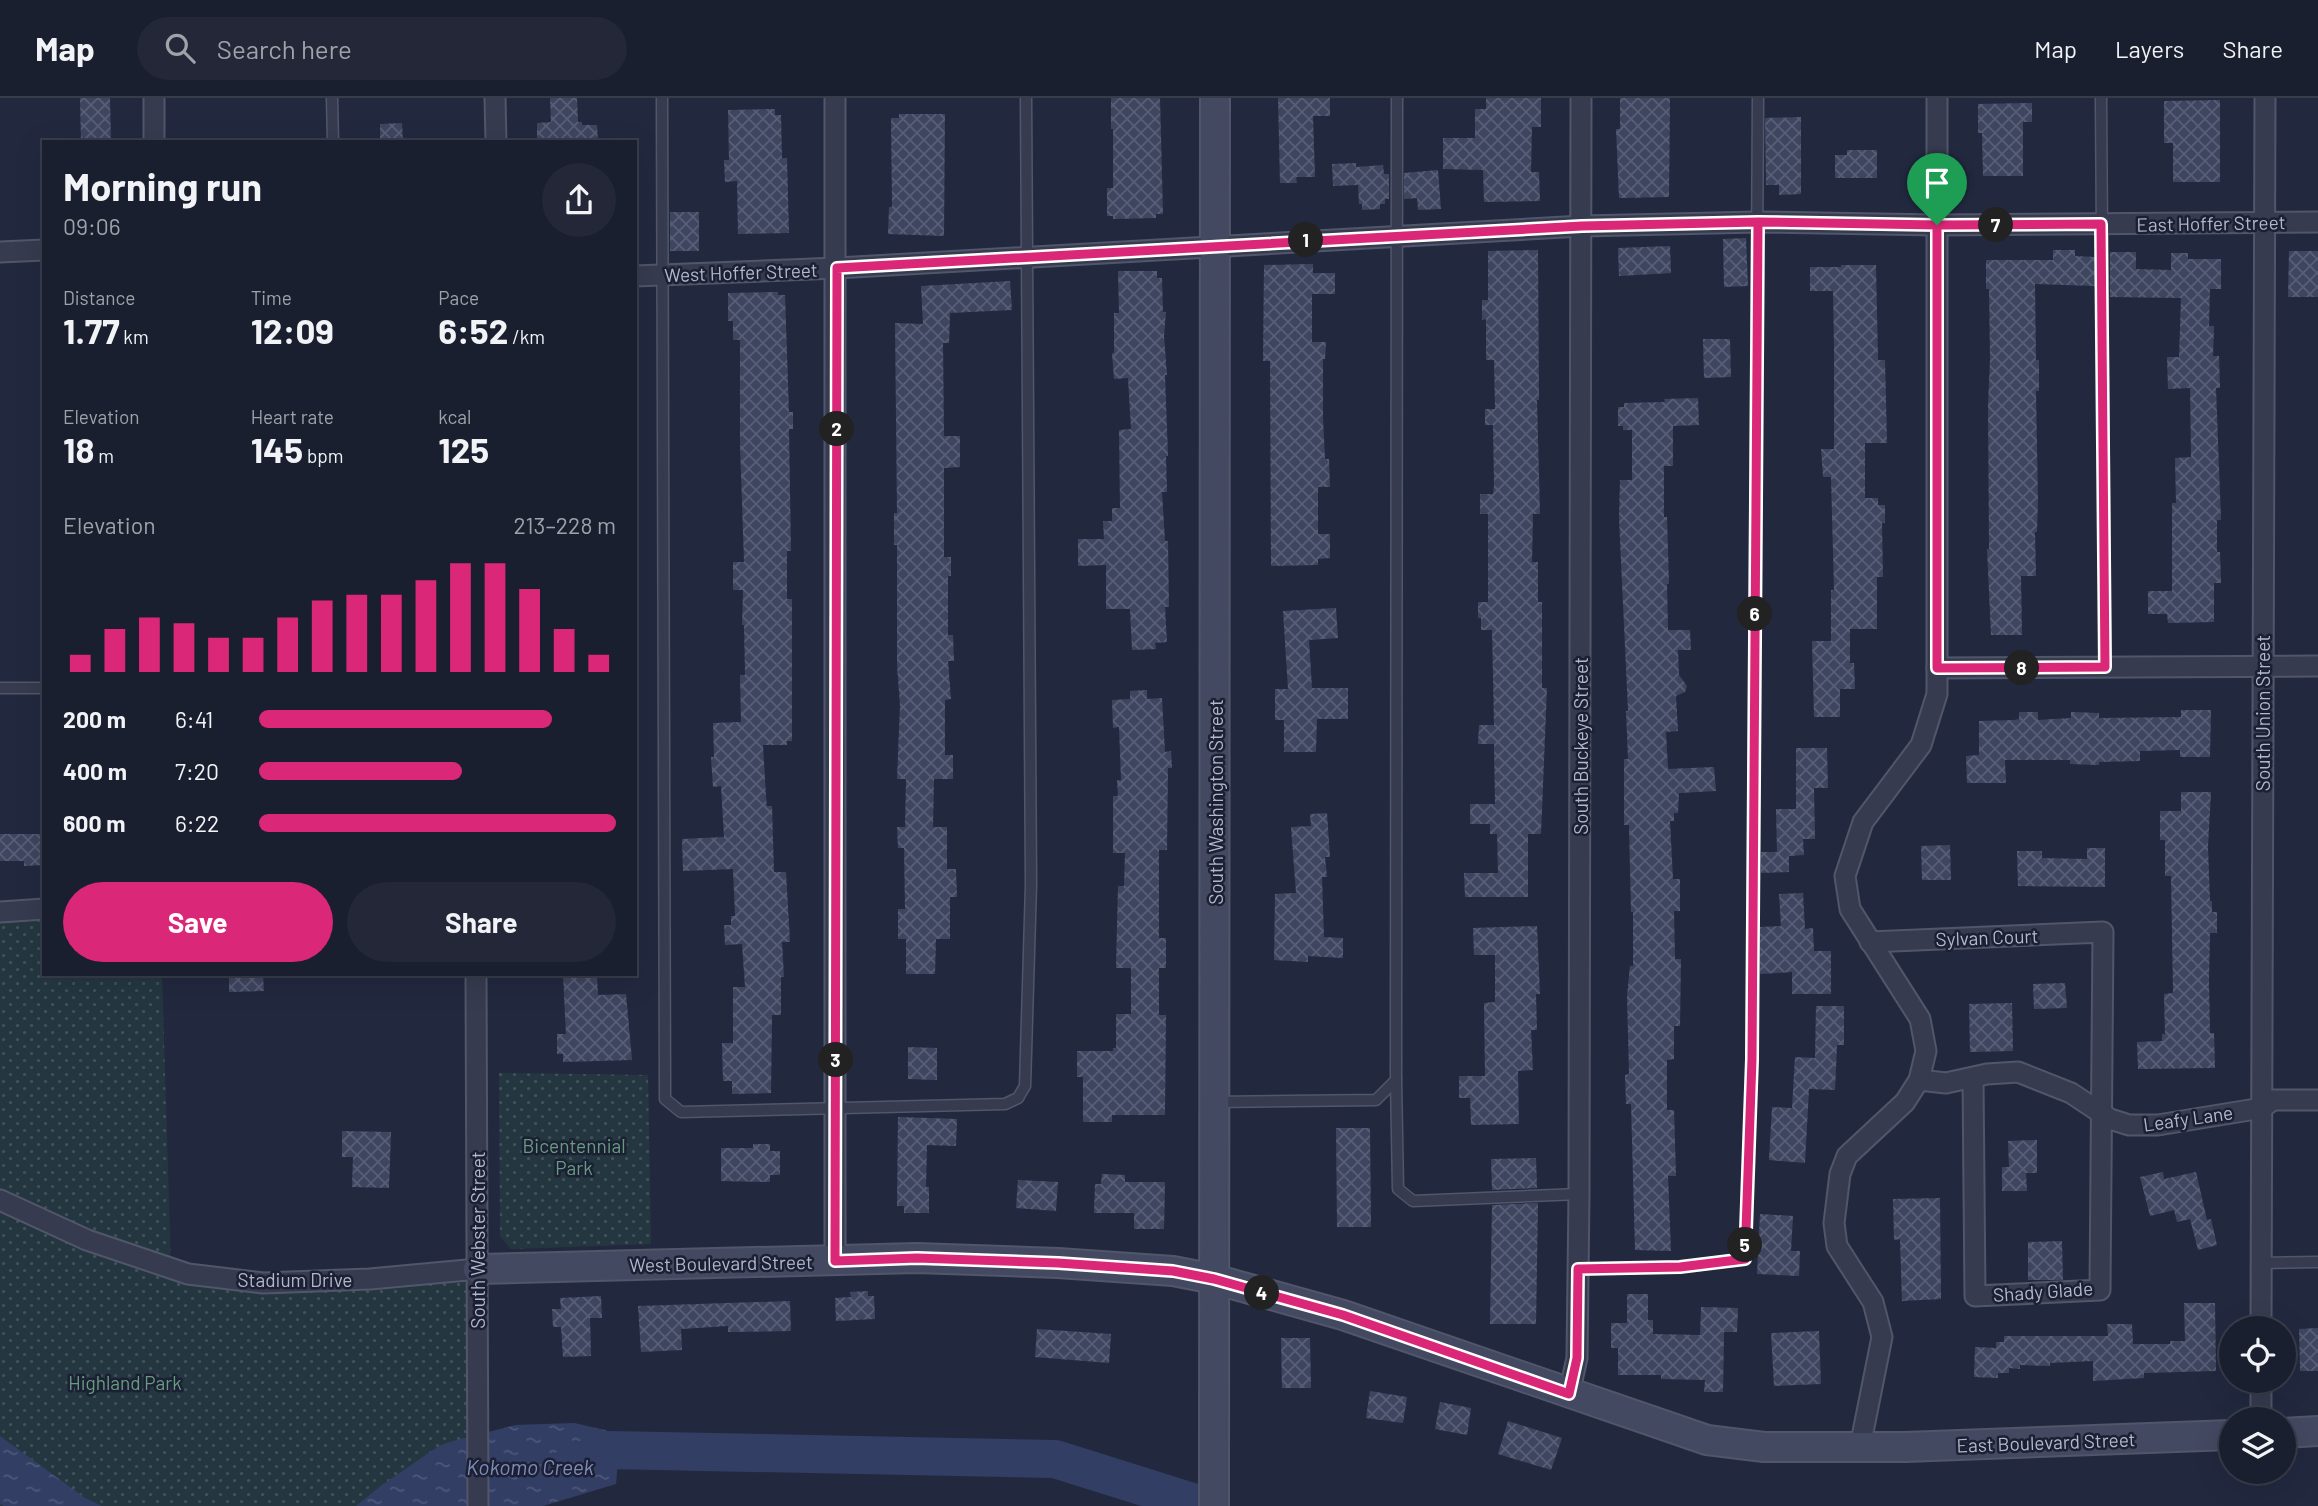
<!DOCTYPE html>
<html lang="en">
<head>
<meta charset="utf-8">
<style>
	:root { --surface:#1a1f2f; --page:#232737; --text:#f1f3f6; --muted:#9fa2aa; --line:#383d4b; --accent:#db2777 }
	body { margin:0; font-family:Barlow,sans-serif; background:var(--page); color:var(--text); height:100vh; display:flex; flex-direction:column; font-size:26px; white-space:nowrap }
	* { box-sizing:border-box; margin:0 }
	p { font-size:23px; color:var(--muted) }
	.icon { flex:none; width:38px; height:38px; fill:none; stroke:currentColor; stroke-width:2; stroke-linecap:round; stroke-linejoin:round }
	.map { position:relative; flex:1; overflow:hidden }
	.panel { position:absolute; left:42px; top:42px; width:595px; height:836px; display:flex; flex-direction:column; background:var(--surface); border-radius:0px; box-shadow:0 7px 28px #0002,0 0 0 2px var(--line) }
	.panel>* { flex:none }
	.controls { position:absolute; left:2219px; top:1218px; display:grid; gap:14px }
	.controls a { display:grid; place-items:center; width:77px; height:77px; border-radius:50%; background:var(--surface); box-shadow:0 7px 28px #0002,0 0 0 2px var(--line); font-size:35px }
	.pin { position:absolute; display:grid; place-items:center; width:60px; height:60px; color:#fff; margin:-72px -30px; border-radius:50% 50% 50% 0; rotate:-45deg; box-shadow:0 0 7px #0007 }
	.pin .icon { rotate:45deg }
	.km { position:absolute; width:35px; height:35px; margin:-18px; border-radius:50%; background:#222; color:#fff; font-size:19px; line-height:35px; text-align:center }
	.round { display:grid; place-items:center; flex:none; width:74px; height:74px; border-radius:37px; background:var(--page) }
	.summary { display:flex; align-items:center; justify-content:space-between; height:119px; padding:0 21px }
	h1 { font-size:38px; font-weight:700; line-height:52px }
	.figures { display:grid; grid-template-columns:repeat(3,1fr); gap:10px; height:119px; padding:7px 21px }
	.figures div { display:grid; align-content:center }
	.figures b { font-size:35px; font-weight:700 }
	.figures small { font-size:19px; font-weight:400 }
	.figures p { font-size:19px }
	.chart { height:196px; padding:14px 21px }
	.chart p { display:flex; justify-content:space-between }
	.chart svg { width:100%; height:126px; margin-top:7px; stroke:var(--accent); stroke-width:6 }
	.primary-button { display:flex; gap:14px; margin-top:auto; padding:14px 21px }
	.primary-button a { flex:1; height:80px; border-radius:42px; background:var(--accent); color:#fff; font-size:28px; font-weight:700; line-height:80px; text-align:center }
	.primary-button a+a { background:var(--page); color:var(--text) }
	ul { padding:0 21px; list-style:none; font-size:23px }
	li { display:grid; grid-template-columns:112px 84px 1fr; align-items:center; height:52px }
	li i { height:18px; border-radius:9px; background:var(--accent) }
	header { display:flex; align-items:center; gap:42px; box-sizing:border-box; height:98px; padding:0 35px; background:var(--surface); border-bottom:2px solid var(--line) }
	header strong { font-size:33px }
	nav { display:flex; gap:38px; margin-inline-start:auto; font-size:24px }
	.search { width:490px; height:63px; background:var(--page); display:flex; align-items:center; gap:18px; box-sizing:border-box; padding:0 24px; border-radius:38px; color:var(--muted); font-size:26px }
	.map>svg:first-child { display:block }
</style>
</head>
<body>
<header>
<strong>Map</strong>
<div class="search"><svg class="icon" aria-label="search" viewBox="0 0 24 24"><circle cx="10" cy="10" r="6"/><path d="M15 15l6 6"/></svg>Search here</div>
<nav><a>Map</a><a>Layers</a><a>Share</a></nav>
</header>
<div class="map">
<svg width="2318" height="1408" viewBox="0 0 2318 1408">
	<defs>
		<pattern id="park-dots" width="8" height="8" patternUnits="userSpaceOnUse" patternTransform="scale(1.75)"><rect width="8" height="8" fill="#243740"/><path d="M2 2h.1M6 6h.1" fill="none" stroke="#41525a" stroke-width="1.8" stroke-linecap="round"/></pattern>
		<pattern id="water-ripples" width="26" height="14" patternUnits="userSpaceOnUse" patternTransform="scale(1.75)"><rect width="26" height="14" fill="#333e65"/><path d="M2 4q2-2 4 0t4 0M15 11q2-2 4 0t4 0" fill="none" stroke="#4e587a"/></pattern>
		<pattern id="building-cross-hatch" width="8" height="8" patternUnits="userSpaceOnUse" patternTransform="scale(1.75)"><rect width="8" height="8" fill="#3e455f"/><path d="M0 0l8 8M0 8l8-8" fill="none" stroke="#585e75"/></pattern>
	</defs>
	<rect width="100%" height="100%" fill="#22293f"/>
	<!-- park -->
	<g fill="url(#park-dots)">
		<path d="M44,811V877H162L171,1171L263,1185L478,1171V1408H0V814Z"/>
		<path d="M499,975L648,977L651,1146L511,1151L500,1138Z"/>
	</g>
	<!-- water -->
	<g fill="url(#water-ripples)">
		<path d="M574,1325L605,1332L620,1339L616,1386L543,1408H356L382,1387L439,1348L453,1343L516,1327Z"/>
		<path d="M0,1338L85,1400L102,1408H4L0,1406Z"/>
	</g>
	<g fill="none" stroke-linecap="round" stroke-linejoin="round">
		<!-- river -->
		<path stroke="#333e65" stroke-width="38" d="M570,1367L609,1352L1055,1361L1195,1405"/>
	</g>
	<!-- building -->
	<g fill="url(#building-cross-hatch)">
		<path d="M80,0H110L111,44H81Z"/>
		<path d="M550,0H577L578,24H582V27H597L598,44H537V25L551,24Z"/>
		<path d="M1111,0H1160L1163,116H1156V120L1113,121V118H1107V90H1113V31H1111Z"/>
		<path d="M1278,0H1330V18H1313L1315,79H1296L1297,85H1280Z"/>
		<path d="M1486,0H1541V29H1532L1531,74H1539L1540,103L1484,104L1483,72L1443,71V40H1475V11H1486Z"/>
		<path d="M1620,0H1670L1669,99L1619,100L1616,31H1620Z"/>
		<path d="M2220,2V84H2173V45H2164V3Z"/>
		<path d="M2032,5V24H2023V78H1983L1982,35H1978V6Z"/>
		<path d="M775,11V17H781L782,60H787L789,135L738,136L737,83L725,84L724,62H729L728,12Z"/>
		<path d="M899,16H945L944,138L888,136L889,109H892L891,20H899Z"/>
		<path d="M1801,19V96L1779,97V87H1766L1765,20Z"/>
		<path d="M402,25L403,44H380V26Z"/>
		<path d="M1847,52H1877V80H1835V57H1847Z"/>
		<path d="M1356,65V69L1383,67L1384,76H1389V101H1385V106H1380V111L1362,112V106H1359L1358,87L1333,88L1332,66Z"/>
		<path d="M1438,72L1441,111L1418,112L1417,100L1404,101V75Z"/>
		<rect x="670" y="114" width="29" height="39"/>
		<path d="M1746,140L1748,188L1724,189L1723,141Z"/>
		<path d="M1670,148L1671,175L1619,178L1618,150Z"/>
		<path d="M1538,152L1539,302H1537L1540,416H1533L1532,464H1538V504H1542V590H1547L1541,736H1528V799H1465L1464,775H1498L1497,736H1490V726H1470V706H1495L1494,646H1478L1479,627H1494L1492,532H1481V520H1478V504H1488V416H1480V396H1493L1494,388L1493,327H1485V311H1495L1494,262H1486V221L1482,222V202H1488V153Z"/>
		<path d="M2053,152H2075V158L2095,159V188L2035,186L2036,262H2039V293H2036L2038,403L2037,434H2035L2036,478H2021L2022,537H1991L1987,451H1989L1988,307L1990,261L1989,191H1986V162H2053Z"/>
		<path d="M2289,153H2318V199H2288Z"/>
		<path d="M2110,154H2136V171L2171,172V155H2188V161H2221V191H2210L2209,228H2214L2213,258H2219L2220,290H2216L2221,422H2217V454H2220L2221,485H2214V524L2168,525L2167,516H2148V493H2172V405H2176L2175,360L2191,359L2190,290L2168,291L2167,259H2179L2181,200L2110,199Z"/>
		<path d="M1313,166V175H1335V196H1312V244H1326L1325,261H1323V320L1325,361H1329L1330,389H1318V436H1330V460L1318,461V467L1271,468L1270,263H1263L1264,167Z"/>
		<path d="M1841,167H1876L1878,262H1885L1887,345H1865V400H1878V407H1885V425H1882L1883,479H1877V531H1850V565H1854L1855,591H1840V619H1814L1812,543H1831V492H1834L1831,379H1823L1821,351H1834V249L1833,193H1810V169H1841Z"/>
		<path d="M1118,173H1157V180H1162L1163,214H1166L1164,238L1167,277H1165L1168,358H1166L1167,394H1162L1165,443H1168L1169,509H1165L1167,544L1155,545L1156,551L1132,552L1130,511H1106V467L1078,468V441H1104L1103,423H1112V410H1120L1119,332L1131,331L1128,280L1114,281L1112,255H1114V215H1119Z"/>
		<path d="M1010,183L1012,212L950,215L949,245H943L944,338H960V369L944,370V459H951V478H948V537H953L954,563H948L951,601L945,602V657H953V681H934L933,729H947V771H956L957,799H950V841H936L935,876H906V841H898V811H905L904,750H898L897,729H905L906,681H897L900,607L897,568V447H894V415H897L895,225L923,226L921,188Z"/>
		<path d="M778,194V197H785L789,314H793V331H789L791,453H787V501H792V643H787V647H763L766,699L767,708H772L774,774H786L790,844H782L784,879H781V917H772L771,995L732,996V983H723L722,945H733V889H745L742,846L725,847L724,827H731V818H735L733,771L683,773L682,741L724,739L721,688L713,689L711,659H714L713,625L741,624L740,577H745L744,527H742L743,492H733V464H744L740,346V242H733V223H728V195Z"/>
		<path d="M1703,241H1730L1731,279L1704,280Z"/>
		<path d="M1698,300L1699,327L1673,328V368H1664V419H1667L1669,486H1667L1668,532H1690L1691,552H1678L1679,577L1687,588L1685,594L1676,598L1678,633L1666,634L1668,671L1714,669L1716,693L1679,695L1678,715H1674V723H1670L1673,781H1680V813H1674L1675,861H1681L1680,928H1674V961L1667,962V1012H1674L1676,1078H1668L1671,1153L1635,1152L1631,1006H1626L1625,977L1629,976L1627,898L1630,868H1633V814H1631L1629,727H1624V661H1628L1626,613H1628L1619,420L1620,382H1632V332H1623V328H1618V309H1624V305L1665,304L1664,301Z"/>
		<path d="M1336,510L1338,540L1309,542L1312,590H1348V621H1317L1316,654H1284V622H1275V591H1288L1283,513Z"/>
		<path d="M1147,592V601L1162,600L1165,654L1171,653L1172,670H1168L1167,752H1159V840H1166V870H1159V917H1166L1165,1017H1112V1024H1083V979H1077V953H1113V950H1116V916H1131V870H1116L1118,788H1124L1125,755H1113V698H1118L1117,682H1121L1119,629L1113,630L1112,602L1130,601V593Z"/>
		<path d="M2181,612H2211L2210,659H2180V652L2140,653V663L2099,664V667L2070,666V662H2005L2006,685H1967L1966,658L1979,657V623L2014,622L2019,621V614H2038V622L2071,620V614L2099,615V620L2181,619Z"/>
		<path d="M1796,650H1827L1828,690H1814L1815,741H1803L1804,757L1789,758V774L1761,775V754H1777L1776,711H1796Z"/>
		<path d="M2181,694H2211L2208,749L2210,803H2212V814H2217V835H2210L2209,882L2210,935H2214L2215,970L2138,971L2137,944L2162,943V936H2165L2164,896L2173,895L2171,778H2165V742H2160V713H2181Z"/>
		<path d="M1327,715L1330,759H1325L1327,779H1322L1324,839L1343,840V860L1308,858V864L1274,862L1275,796L1296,795L1291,729L1311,728L1310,716Z"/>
		<path d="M0,736H44V767L24,768V763H0Z"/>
		<path d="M1950,747L1951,782H1922L1921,748Z"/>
		<path d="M2087,750H2105V789L2018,788L2017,753H2042V760L2087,761Z"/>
		<path d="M1803,795L1805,831L1813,830L1814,853H1831V896H1792V874L1760,876V829L1781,828L1779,796Z"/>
		<path d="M1537,828L1540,896H1536L1537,932H1531L1533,972L1518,973L1519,1026L1471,1027L1470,1000H1459V978H1485L1484,905L1495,904V857H1474L1473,830Z"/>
		<path d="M229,877H263L264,893L229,894Z"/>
		<path d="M563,877H597L598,897L626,896L632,962L563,964V956H557V936H566Z"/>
		<path d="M2065,885L2067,910L2034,911L2033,886Z"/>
		<path d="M2012,905L2013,953L1970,954L1969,906Z"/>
		<path d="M1816,908H1844V947H1837L1835,992L1809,991L1805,1065L1769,1062L1772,1009L1792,1010L1795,959L1815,960Z"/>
		<path d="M908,949L937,950V982L908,981Z"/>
		<path d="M898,1019L957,1021L956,1048L927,1047L926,1089H929V1115H904V1108H897Z"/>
		<path d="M1336,1030H1370L1371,1129H1337Z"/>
		<path d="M342,1033L391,1034L389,1090L352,1089L353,1059H342Z"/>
		<path d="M2037,1042V1075H2026L2027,1093H2002V1069H2009L2008,1043Z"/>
		<path d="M753,1046H770V1053H780V1077H770V1084L721,1083V1050H753Z"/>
		<path d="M1536,1060L1537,1090L1492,1092L1491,1061Z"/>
		<path d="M2163,1074L2164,1081L2196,1074L2207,1122L2211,1121L2217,1147L2198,1152L2190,1121L2177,1124L2174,1112L2150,1118L2140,1079Z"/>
		<path d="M1102,1076L1125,1077V1084H1165L1164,1131H1134V1115H1094L1095,1086H1101Z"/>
		<path d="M1018,1082L1058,1084L1056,1113L1016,1110Z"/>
		<path d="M1940,1100L1941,1201L1902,1203L1900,1141L1894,1142L1893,1101Z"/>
		<path d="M1538,1105L1536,1226H1490L1492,1107Z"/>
		<path d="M1760,1116L1793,1118L1791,1153H1800L1799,1178L1757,1176Z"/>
		<path d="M2062,1143L2063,1182H2028V1144Z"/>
		<path d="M868,1193V1198H874L875,1221L836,1223L835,1200L851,1199L850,1194Z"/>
		<path d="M1627,1196H1648V1222H1653V1236L1700,1237L1701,1209L1738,1210L1737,1234H1724L1723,1294H1704L1705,1282L1661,1281V1277H1618V1250H1611V1225H1627Z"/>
		<path d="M601,1198L602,1220H590L591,1258L563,1259L561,1229H553L552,1211H561L560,1200Z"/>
		<path d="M790,1203L791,1233L728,1234V1228L681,1231L682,1252L641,1254L638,1208Z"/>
		<path d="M2184,1205H2215L2216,1273L2144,1275V1280L2093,1283V1263L2050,1265V1268L2020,1267V1271L2009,1270V1275H1998V1280L1974,1279L1975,1249L1996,1250V1244H2004V1238H2108L2107,1226H2132L2133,1246H2170V1243H2185Z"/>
		<path d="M2318,1230V1273H2300L2299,1231Z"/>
		<path d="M1037,1231L1111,1236L1109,1265L1035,1259Z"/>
		<path d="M1819,1233L1821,1286L1774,1288L1771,1235Z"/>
		<path d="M1281,1240H1310L1311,1290H1282Z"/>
		<path d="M1370,1293L1407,1299L1403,1325L1366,1320Z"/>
		<path d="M1440,1304L1471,1310L1467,1337L1435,1331Z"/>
		<path d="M1508,1323L1562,1340L1551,1372L1498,1356Z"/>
	</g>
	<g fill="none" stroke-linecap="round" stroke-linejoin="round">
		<defs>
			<g id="service">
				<path d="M332,0L333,44"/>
				<path d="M662,0L665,1001L681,1014L1005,1006L1018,1000L1025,988L1031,787L1026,0"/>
				<path d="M1397,0L1396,982L1398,1091L1413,1103L1579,1096"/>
				<path d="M2101,0L2105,569"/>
				<path d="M0,590H44"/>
				<path d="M1216,1004L1376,1002L1396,982"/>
				<path d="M2261,1165L2318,1164"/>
				<path d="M1578,1171L1680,1169L1745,1161L1752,961L1758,0"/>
			</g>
			<g id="minor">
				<path d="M154,0V44"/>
				<path d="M495,0L496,44"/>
				<path d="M0,154L44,152"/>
				<path d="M635,178L837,170L1582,128L1758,124L1937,127L2318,124"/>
				<path d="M1937,570L2318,568"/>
				<path d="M0,814L44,811"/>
				<path d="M1870,844L2103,834L2100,1192L1975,1198L1973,980"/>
				<path d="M476,877L478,1408"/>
				<path d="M1919,982L1946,985L1987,976L2018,974L2071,995L2110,1021L2129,1027H2158L2262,1010L2273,1002H2318"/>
				<path d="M0,1102L87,1142L188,1176L263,1185L370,1181L478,1171"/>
				<path d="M835,1163V0"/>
				<path d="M2261,1230L2265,0"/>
				<path d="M2261,1283V1321"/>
				<path d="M1569,1296L1577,1260L1579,1096L1581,0"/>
				<path d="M1860,1349L1882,1239L1873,1204L1837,1148L1834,1125L1840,1076L1847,1058L1905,1004L1919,982L1926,953L1920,921L1850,811L1845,778L1863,724L1921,647L1937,596V0"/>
			</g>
			<g id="secondary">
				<path d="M478,1171L917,1160L1058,1165L1173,1173L1214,1181L1343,1217L1707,1342L1764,1349H1905L2231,1337"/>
				<path d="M2284,1335L2318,1333"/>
				<path d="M1214,1408L1215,0"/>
			</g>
		</defs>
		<!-- service casing -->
		<use href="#service" stroke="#51566a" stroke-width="13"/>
		<!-- minor casing -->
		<use href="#minor" stroke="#51566a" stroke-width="23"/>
		<!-- secondary casing -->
		<use href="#secondary" stroke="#51566a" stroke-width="32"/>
		<!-- service -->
		<use href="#service" stroke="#363b4f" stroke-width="10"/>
		<!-- minor -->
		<use href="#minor" stroke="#363b4f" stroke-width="19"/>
		<!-- secondary -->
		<use href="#secondary" stroke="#444962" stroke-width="28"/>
	</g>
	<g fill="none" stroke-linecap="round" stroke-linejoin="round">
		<defs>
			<path id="route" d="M1937,127L1758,124L1582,128L837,170L835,1163L917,1160L1058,1165L1173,1173L1214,1181L1343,1217L1569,1296L1577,1260L1578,1171L1680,1169L1745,1161L1752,961L1758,124L1937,127L2101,126L2105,569L1937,570V127"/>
		</defs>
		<!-- route casing -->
		<use href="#route" stroke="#fff" stroke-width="14"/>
		<!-- route -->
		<use href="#route" stroke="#db2777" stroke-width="9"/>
	</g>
	<g text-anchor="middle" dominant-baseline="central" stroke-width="5" stroke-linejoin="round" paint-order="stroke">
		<!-- street labels -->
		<g font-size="19" fill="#b2b7ca" stroke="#1b2034">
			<text transform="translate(2211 125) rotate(-1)">East Hoffer Street</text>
			<text transform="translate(741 174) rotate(-2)">West Hoffer Street</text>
			<text transform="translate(2262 615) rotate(-90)">South Union Street</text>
			<text transform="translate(1580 648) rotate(-90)">South Buckeye Street</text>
			<text transform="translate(1215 704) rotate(-90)">South Washington Street</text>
			<text transform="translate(1987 839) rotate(-2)">Sylvan Court</text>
			<text transform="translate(2188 1020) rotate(-8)">Leafy Lane</text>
			<text transform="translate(477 1142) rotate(-90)">South Webster Street</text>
			<text transform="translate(721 1165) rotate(-1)">West Boulevard Street</text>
			<text x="295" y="1181">Stadium Drive</text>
			<text transform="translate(2043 1193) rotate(-4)">Shady Glade</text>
			<text transform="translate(2046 1344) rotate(-2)">East Boulevard Street</text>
		</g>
		<!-- park labels -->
		<g font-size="19" fill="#689c7f" stroke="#1b2034">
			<text x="574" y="1047">Bicentennial<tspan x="574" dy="22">Park</tspan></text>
			<text x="125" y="1284">Highland Park</text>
		</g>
		<!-- water labels -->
		<g font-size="21" font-style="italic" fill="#808cb8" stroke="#1b2034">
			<text x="530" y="1368">Kokomo Creek</text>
		</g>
	</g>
</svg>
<div class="controls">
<a><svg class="icon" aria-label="locate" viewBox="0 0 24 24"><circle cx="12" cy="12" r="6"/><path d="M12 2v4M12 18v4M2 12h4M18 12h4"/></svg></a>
<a><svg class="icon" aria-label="layers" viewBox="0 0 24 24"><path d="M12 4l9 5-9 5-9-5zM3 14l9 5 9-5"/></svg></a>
</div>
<div class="pin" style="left:1937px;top:127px;background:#1e9e55"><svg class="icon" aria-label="arrive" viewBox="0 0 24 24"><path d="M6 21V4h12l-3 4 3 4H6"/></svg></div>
<b class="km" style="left:1306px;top:142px">1</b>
<b class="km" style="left:837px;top:331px">2</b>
<b class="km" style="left:836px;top:962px">3</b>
<b class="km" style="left:1262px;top:1195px">4</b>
<b class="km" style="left:1745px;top:1147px">5</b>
<b class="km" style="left:1755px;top:516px">6</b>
<b class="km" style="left:1996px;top:127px">7</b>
<b class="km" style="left:2022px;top:570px">8</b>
<section class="panel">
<div class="summary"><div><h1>Morning run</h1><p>09:06</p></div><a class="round"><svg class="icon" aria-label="share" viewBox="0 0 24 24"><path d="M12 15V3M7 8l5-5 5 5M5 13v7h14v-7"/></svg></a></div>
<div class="figures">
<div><p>Distance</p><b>1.77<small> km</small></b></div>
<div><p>Time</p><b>12:09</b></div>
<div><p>Pace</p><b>6:52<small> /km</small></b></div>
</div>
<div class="figures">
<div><p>Elevation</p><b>18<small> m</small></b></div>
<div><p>Heart rate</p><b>145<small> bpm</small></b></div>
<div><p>kcal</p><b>125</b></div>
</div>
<div class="chart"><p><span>Elevation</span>213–228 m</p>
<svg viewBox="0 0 160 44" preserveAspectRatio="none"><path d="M5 44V38M15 44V29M25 44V25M35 44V27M45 44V32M55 44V32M65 44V25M75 44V19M85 44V17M95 44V17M105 44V12M115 44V6M125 44V6M135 44V15M145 44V29M155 44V38"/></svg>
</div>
<ul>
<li><b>200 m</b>6:41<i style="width:82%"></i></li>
<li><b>400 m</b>7:20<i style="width:57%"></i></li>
<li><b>600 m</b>6:22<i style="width:100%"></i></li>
</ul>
<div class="primary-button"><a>Save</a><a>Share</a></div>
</section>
</div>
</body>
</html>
